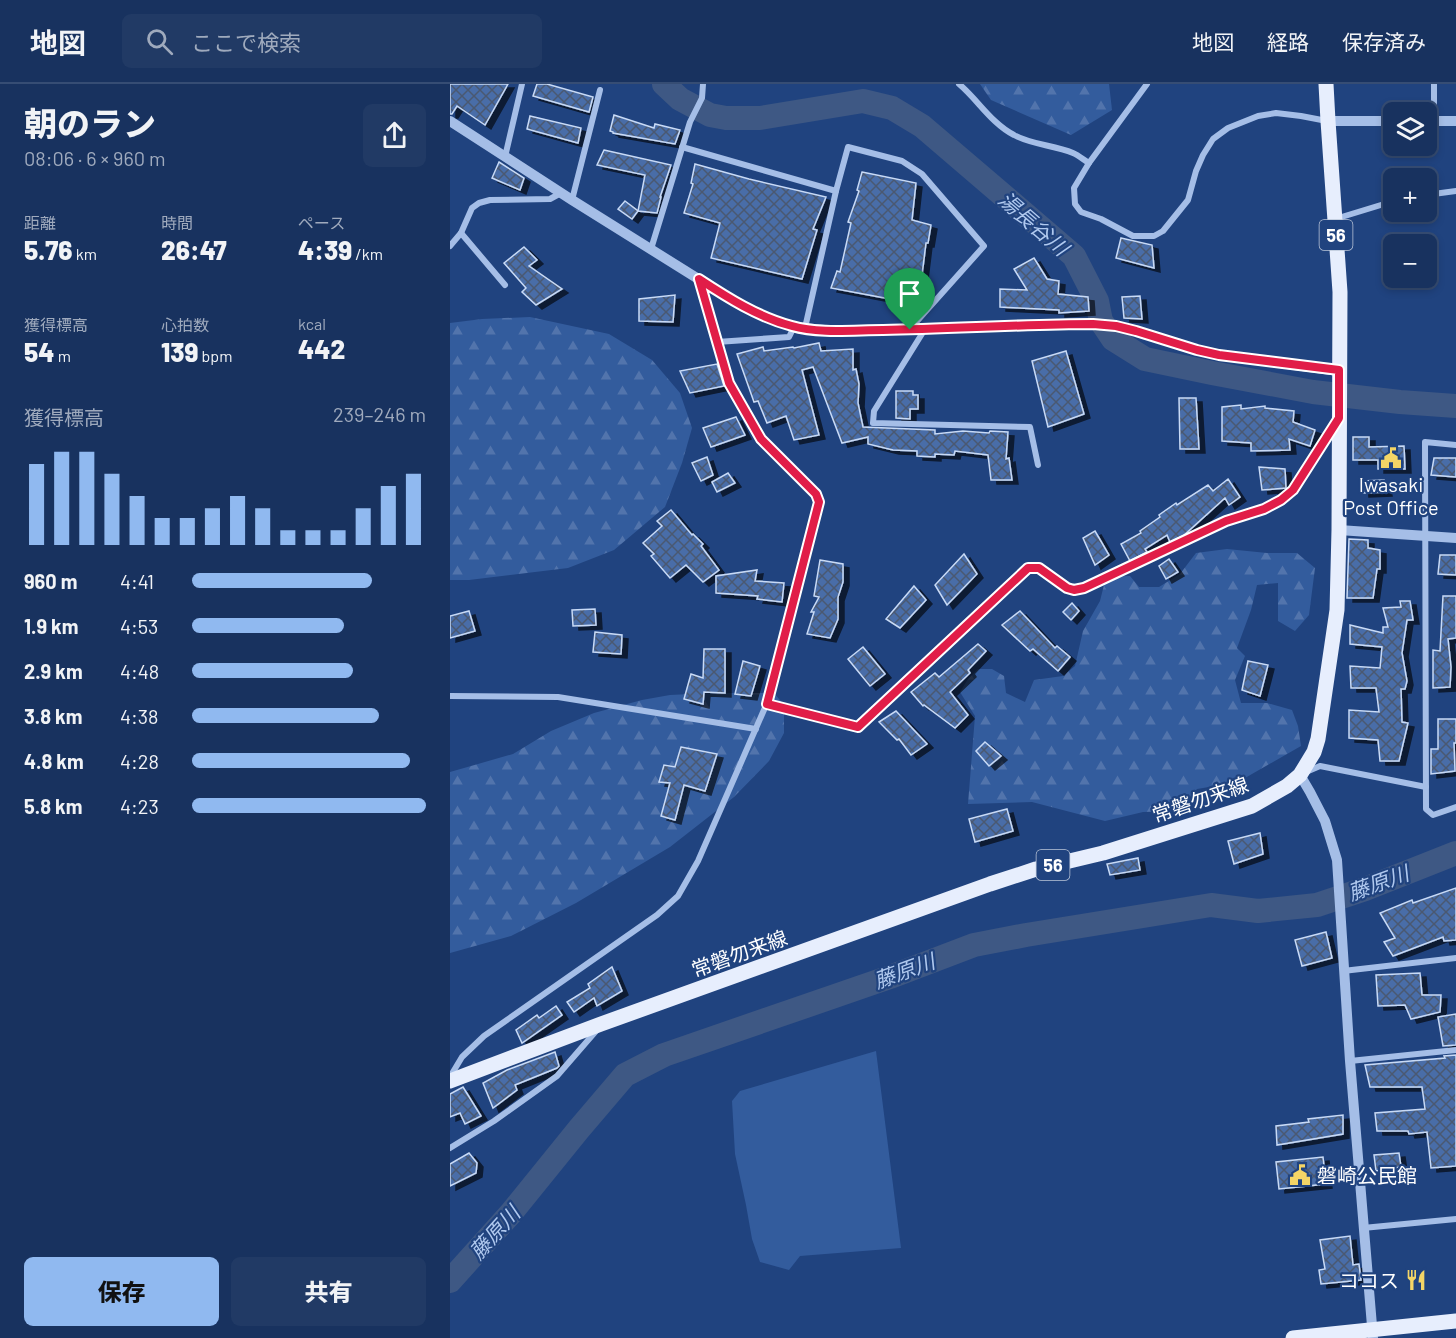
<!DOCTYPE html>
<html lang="ja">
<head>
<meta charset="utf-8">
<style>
	:root { --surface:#18325f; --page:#213a65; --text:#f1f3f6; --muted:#9faabd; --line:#364d74; --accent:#90b9f0 }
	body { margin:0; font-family:Barlow,"Noto Sans JP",sans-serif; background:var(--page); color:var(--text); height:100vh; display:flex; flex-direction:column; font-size:22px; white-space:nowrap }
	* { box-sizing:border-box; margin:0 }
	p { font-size:20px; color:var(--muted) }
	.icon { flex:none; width:33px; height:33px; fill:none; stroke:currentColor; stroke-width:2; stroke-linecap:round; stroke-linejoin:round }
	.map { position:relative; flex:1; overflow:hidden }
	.side { display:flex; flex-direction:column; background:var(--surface); width:450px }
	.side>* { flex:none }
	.controls { position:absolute; left:933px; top:18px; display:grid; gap:12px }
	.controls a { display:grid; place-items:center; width:54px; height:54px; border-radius:9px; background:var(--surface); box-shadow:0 3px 9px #0003,0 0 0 2px var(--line); font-size:30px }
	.pin { position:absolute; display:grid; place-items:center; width:51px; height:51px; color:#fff; margin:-62px -26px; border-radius:50% 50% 50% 0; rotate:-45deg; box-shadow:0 0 6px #0007 }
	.pin .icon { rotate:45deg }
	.round { display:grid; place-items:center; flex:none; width:63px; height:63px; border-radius:9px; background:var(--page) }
	.summary { display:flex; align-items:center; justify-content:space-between; height:102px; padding:0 24px }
	h1 { font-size:33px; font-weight:800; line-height:45px }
	.stats { display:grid; grid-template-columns:repeat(3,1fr); gap:9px; height:102px; padding:6px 24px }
	.stats div { display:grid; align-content:center }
	.stats b { font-size:26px; font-weight:800 }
	.stats small { font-size:16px; font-weight:400 }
	.stats p { font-size:16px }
	.chart { height:168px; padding:12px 24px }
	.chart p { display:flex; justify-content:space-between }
	.chart svg { width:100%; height:108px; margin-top:6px; stroke:var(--accent); stroke-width:6 }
	.primary-button { display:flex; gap:12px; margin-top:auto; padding:12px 24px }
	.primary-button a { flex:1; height:69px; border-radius:9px; background:var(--accent); color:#111; font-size:24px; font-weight:800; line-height:69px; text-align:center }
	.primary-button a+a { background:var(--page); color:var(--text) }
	ul { padding:0 24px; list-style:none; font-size:20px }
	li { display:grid; grid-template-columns:96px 72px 1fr; align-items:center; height:45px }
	li i { height:15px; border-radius:8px; background:var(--accent) }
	header { display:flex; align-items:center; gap:36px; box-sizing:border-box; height:84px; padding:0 30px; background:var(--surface); border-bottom:2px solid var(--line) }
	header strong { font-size:28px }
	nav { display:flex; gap:33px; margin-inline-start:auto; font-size:21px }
	.search { width:420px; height:54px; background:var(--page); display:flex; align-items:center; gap:15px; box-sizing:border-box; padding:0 21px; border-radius:9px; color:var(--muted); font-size:22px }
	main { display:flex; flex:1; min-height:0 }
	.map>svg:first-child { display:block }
</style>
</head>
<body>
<header>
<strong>地図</strong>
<div class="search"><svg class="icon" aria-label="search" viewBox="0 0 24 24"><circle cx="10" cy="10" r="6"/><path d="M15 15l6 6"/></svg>ここで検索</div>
<nav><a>地図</a><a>経路</a><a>保存済み</a></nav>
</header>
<main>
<section class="side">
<div class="summary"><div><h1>朝のラン</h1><p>08:06 · 6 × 960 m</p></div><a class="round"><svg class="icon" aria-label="share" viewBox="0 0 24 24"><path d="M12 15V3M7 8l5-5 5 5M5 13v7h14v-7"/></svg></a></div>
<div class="stats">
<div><p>距離</p><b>5.76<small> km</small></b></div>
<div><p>時間</p><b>26:47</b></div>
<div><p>ペース</p><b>4:39<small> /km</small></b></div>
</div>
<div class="stats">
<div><p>獲得標高</p><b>54<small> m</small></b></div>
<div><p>心拍数</p><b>139<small> bpm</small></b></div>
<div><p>kcal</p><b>442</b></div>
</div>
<div class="chart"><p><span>獲得標高</span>239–246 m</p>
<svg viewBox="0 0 160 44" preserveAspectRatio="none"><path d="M5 44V11M15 44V6M25 44V6M35 44V15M45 44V24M55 44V33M65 44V33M75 44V29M85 44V24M95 44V29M105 44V38M115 44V38M125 44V38M135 44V29M145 44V20M155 44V15"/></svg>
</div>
<ul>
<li><b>960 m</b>4:41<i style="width:77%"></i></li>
<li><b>1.9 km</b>4:53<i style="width:65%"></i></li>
<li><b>2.9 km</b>4:48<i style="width:69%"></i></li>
<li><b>3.8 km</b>4:38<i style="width:80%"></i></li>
<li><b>4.8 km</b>4:28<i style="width:93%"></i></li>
<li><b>5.8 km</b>4:23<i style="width:100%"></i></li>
</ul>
<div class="primary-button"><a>保存</a><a>共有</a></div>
</section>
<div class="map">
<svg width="1006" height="1254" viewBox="0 0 1006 1254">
	<defs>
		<pattern id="forest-firs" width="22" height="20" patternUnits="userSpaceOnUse" patternTransform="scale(1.5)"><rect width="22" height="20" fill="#335c9d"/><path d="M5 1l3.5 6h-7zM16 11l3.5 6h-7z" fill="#5274ac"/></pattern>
		<pattern id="building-cross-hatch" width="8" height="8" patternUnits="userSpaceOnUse" patternTransform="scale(1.5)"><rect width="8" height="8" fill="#496da8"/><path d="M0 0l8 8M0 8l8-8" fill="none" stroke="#4b5971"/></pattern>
		<filter id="shadow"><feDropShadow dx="6" dy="4" stdDeviation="0" flood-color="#0009"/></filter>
	</defs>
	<rect width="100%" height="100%" fill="#20437f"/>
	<!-- forest -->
	<g fill="url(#forest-firs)">
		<path d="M530,0H659L662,26L621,51L541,16Z"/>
		<path d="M80,233L159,250L202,276L230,309L242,344L232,379L215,423L164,466L118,484L19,496H0V239L32,235Z"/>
		<path d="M777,465L817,469H847L865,484L859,531L845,547L828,537V499L807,501L801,526L787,564L795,572L785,596L791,619H817L842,626L848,642L851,662L788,698L747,705L727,727L693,728L655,737L582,718L518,720L525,632L510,608L518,595L528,585H542L554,592L556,609L575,618L584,596L613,592L625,582L633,547L650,517L656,493L680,492L689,503H709L730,490L746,469Z"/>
		<path d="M263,609H324L334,621V649L319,677L284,713L220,763L126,819L61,852L0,869V688L63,670L101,647L144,629L192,616L220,611Z"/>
	</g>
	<!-- pitch -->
	<path fill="#335c9d" d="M426,967L451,1164L350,1172L339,1186L310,1178L302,1155L296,1121L285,1070L282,1017L290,1007Z"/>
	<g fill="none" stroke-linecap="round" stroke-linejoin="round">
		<!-- river -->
		<g stroke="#3e5884" stroke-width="24">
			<path d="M214,0L230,15L260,31L276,34H310L413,17L442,24L472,42L624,172L647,217L651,237L663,255L695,275L762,289L863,308L950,318L1006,322"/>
			<path d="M0,1197L61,1129L129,1045L175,991L214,971L440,893L524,861L576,851L761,821L808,827L867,821L915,805L1006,769"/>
		</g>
	</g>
	<!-- building -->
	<g fill="url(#building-cross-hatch)" stroke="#c8daf6" stroke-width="1.5" filter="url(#shadow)">
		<path d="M0,0H58L35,41L7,22L2,30H0Z"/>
		<path d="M87,0H97L143,13L139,28L83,12Z"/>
		<path d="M164,31L204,44L205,40L230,46L225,60L163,49V48L160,47Z"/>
		<path d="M80,32L131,44L128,59L77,45Z"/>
		<path d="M154,66L221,81L210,113H211L207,129L188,127L195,91L147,81Z"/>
		<path d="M49,78L74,94L70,106L42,94Z"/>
		<path d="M245,80L299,95L376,113L363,145L367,146L352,195L261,174L270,139L234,129L243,100L241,99Z"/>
		<path d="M412,88L466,99L462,136L481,141L478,159H476L472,191L456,187L451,217L381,204L387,187L390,188L401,139L398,138L409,107L407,106Z"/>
		<path d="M175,117L188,127L182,135L168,125Z"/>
		<path d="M671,154L702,161L704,184L666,174Z"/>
		<path d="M74,163L87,176L79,182L112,205L86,221L72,208L76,204L54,179Z"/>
		<path d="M584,174L597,195L609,197L608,210L638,213L639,227L609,229V226L550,223V205L577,206L564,185Z"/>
		<path d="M225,211L223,238L189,237V215Z"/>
		<path d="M690,212L692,235L674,234L672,213Z"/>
		<path d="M369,259L371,267L403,265V286L406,285L409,300L408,319L413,343L485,346V350L513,347L539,349L540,347L558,348L556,375L559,374L562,396H541L538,371L505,367L504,371L485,370V373L467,372V367L443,366L418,360V353L392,359L363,283L352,286L369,351L344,356L336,332L317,339L308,317L304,318L287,270L313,263L314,267L343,263L344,264Z"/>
		<path d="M616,267L634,330L598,343L582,277Z"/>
		<path d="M267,280L274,302L240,309L230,287Z"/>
		<path d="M446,307H463V311H468V325H460V335L446,334Z"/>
		<path d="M729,314H746L749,365H730Z"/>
		<path d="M791,321V325L815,322V324L844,327L843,338L865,346L860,362L839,355L840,366L801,367V359L772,357V323Z"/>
		<path d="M286,333L295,351L261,363L253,344Z"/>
		<path d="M903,353H919V363L954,362L955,385H928V376H903Z"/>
		<path d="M257,373L263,391L251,397L242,379Z"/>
		<path d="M984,374H1006V393L981,391Z"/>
		<path d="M809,383L835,385L836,404L812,406Z"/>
		<path d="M278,389L285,399L267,408L262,398Z"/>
		<path d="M778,395L790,413L779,421L775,414L733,452L720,458L717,451L695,465L697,468L680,477L671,460L691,449L690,447L710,433L709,431L726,419L727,421L758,401L763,407Z"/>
		<path d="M934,396L936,408L913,409L912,397Z"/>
		<path d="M221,426L242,451L243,450L253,460L251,462L269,486L253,498L236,481L220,494L201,472L204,470L193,459L212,442L207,437Z"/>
		<path d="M645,447L659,471L645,481L633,454Z"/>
		<path d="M899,455L918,456V464L930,466V485H927L923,514H897Z"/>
		<path d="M514,470L527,490L497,521L485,501Z"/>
		<path d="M990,471H1006V491L988,490Z"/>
		<path d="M719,475L728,488L716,495L709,482Z"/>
		<path d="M370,476L393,480V498L388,513V535L380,554L357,550L364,528H361L369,513L364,512Z"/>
		<path d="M307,486L305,497L334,499L332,518L307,515L308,512L266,509V492Z"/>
		<path d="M464,502L476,516L450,544L436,535Z"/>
		<path d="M993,512H1006V554L998,555L1001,583L1000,603L983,604V566L990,567Z"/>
		<path d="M950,517H960L963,536H957L952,569L957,597L955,605H951L952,638L958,639L949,677H930L928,656L899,654V626L929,628L926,604H901L900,582L930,584L932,563L900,560V541L933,549V543H938L933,524L951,523Z"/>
		<path d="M622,519L629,527L621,536L613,528Z"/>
		<path d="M145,525L146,541L123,542L122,526Z"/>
		<path d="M19,527L25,547L0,554V532Z"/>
		<path d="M570,527L605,564L607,562L620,573L608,587L583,565L580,567L552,541Z"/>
		<path d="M145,548L172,551L171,570L143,568Z"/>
		<path d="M528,560L536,567L518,586L520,589L500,608L518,631L505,644L474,621L473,622L461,608L485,589L489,593Z"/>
		<path d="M413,563L435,590L420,602L398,575Z"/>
		<path d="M254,565H275V609L254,608L253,620L234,615L241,590L253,594Z"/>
		<path d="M293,577L310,582L301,612L285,610Z"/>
		<path d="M798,577L818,581L810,612L792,606Z"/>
		<path d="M446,627L477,660L461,671L449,655L447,656L429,638Z"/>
		<path d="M988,635H1006V659H1004L1005,687L981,690V665H988Z"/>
		<path d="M535,658L551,672L539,682L526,667Z"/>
		<path d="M231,663L267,670L255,707L234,701L225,736L211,732L220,699L209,698L214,681L225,683Z"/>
		<path d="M557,725L563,747L525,758L519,735Z"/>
		<path d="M810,749L813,770L784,780L778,757Z"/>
		<path d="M688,774L690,786L660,791L657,780Z"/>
		<path d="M1006,804V856L994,857L993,853L943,872L934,858L945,854L930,829L962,816L963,819Z"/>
		<path d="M876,848L882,874L852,882L845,856Z"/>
		<path d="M162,883L172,907L147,922L144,914L124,928L117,918L140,904L138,900Z"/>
		<path d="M970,889L972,911H991L990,928L961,935L955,921L928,922L926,891Z"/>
		<path d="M106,922L112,931L72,959L66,946L87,931L89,934Z"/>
		<path d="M1006,930V961L993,962L988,933Z"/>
		<path d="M105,968L109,982L107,984L65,1001L67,1006L43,1024L33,999L57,986Z"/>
		<path d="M1006,971V1082L981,1084L977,1048L959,1050L958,1047H927L925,1029L975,1025L972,1003H920L915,981L995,974L994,972Z"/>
		<path d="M13,1003L31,1032L15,1040L10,1029L0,1033V1010Z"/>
		<path d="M893,1031V1050L827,1061L826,1042L859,1038L858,1035Z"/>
		<path d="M19,1069L27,1079L26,1089L0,1102V1080Z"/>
		<path d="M949,1069L951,1083L926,1087L924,1071Z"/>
		<path d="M873,1073L876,1100L829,1105L826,1078Z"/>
		<path d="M900,1152L903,1181L909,1180L911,1196L871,1200L869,1186L875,1185L870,1156Z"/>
	</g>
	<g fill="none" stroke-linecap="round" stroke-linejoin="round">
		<!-- minor -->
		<g stroke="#a5bee7" stroke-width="6">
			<path d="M509,0C528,16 541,39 564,51C582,61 604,61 623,69C628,71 634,76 639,79"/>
			<path d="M697,0L639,79L624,104L625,120L631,128L651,135L683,152H704L713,147L738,116L746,87L753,71L763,55L778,44L808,32L826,29L851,32L877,37"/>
			<path d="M984,0V37"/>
			<path d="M232,63L386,107"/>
			<path d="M55,73L72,0"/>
			<path d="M976,111L1006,107"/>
			<path d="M122,116L150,6"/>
			<path d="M885,135L944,117"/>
			<path d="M11,149L55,201"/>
			<path d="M0,162L11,149L22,124L29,119L40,116L100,115L111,109"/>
			<path d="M201,165L240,38L252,14L253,0"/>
			<path d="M355,244L386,107L398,63L452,77L472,90L534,162L460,245"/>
			<path d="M475,245L424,327L423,339L580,343L588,381"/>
			<path d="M267,258L339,253L344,243"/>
			<path d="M1006,361L975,358L976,725L983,731L1006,723"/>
			<path d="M0,612L108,613L306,645"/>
			<path d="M317,619L408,643L578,484H589L617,504L624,506L634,504L776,437L814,425L831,416L843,406L885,339"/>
			<path d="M856,688L870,682L976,703"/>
			<path d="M893,887L1006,874"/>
			<path d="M900,977L1006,966"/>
			<path d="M0,993L12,973L34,952L207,831L228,812L248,777L317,619L369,418L366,410L311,355L278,299L249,197"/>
			<path d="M0,1064L44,1037L107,992L146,947"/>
			<path d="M913,1144L1006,1135"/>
		</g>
		<!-- tertiary -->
		<g stroke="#a5bee7" stroke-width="10">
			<path d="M0,37L122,116L282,216L315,233L344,243L384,247L643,240L666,242L686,247L747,266L769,271L889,287"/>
			<path d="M878,37H944"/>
			<path d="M976,37H1006"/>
			<path d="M889,446L1006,454"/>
			<path d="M850,691L860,708L875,737L887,776L900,977L923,1254"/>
		</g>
		<!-- primary -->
		<g stroke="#e7eefd" stroke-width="15">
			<path d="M0,997L151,940L540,800L586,785L653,769L802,722L837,702L850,691L864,668L868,655L887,526L889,446L890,208L878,37L876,0"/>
			<path d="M843,1254L1006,1237"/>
		</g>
	</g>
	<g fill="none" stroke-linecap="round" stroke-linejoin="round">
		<defs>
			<path id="route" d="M249,195C278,214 308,233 342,242C369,250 405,246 433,246C503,245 573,240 643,240L666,242L686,247L747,266L769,271L889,286V334L843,406L831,416L814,425L776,437L634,504L624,506L617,504L589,484H578L408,643L317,620L369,418L366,410L311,355L279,299Z"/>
		</defs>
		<!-- route casing -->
		<use href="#route" stroke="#fff" stroke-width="12"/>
		<!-- route -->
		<use href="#route" stroke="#e11d48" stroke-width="8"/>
	</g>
	<!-- icons -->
	<defs>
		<symbol id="civic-bare" viewBox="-9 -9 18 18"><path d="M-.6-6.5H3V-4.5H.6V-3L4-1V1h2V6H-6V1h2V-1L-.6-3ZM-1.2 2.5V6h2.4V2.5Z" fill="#f4d566" stroke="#20437f" stroke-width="2.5" paint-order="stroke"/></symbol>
		<symbol id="restaurant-bare" viewBox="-9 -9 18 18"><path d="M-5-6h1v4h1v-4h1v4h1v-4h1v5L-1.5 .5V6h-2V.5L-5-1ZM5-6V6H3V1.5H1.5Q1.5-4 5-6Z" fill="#f4d566" stroke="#20437f" stroke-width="2.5" paint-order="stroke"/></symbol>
	</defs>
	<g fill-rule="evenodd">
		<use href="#civic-bare" x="926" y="359" width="30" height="30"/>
		<use href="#civic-bare" x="835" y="1076" width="30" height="30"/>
		<use href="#restaurant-bare" x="951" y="1181" width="30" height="30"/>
	</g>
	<g text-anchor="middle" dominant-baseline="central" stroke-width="4.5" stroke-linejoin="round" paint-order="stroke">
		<!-- shield labels -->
		<g fill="#20437f" stroke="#bcc7d9" stroke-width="1.5">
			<rect x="869.5" y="136" width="33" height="30" rx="4.5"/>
			<rect x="586.5" y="766" width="33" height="30" rx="4.5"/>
		</g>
		<g font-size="18" font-weight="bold" fill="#fff">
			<text x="886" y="151">56</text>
			<text x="603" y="781">56</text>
		</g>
		<!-- poi labels -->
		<g font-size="20" fill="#fff" stroke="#20437f">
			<text x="941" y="400">Iwasaki<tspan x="941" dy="23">Post Office</tspan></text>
			<text x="867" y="1091" text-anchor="start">磐崎公民館</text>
			<text x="949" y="1196" text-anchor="end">ココス</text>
		</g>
		<!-- street labels -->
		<g font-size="20" fill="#fff" stroke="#20437f">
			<text transform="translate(750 715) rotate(-19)">常磐勿来線</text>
			<text transform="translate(289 869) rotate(-20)">常磐勿来線</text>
		</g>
		<!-- water labels -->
		<g font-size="21" font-style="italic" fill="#b0c9ef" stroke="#20437f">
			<text transform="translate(584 139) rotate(41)">湯長谷川</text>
			<text transform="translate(928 798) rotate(-20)">藤原川</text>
			<text transform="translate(454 886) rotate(-20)">藤原川</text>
			<text transform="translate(44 1148) rotate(-48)">藤原川</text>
		</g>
	</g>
</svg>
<div class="controls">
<a><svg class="icon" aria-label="layers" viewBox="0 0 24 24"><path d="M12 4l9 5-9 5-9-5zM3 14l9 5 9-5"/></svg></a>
<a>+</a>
<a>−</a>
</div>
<div class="pin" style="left:460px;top:246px;background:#1e9e55"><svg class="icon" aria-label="arrive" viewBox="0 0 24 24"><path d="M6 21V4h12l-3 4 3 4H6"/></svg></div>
</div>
</main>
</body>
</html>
